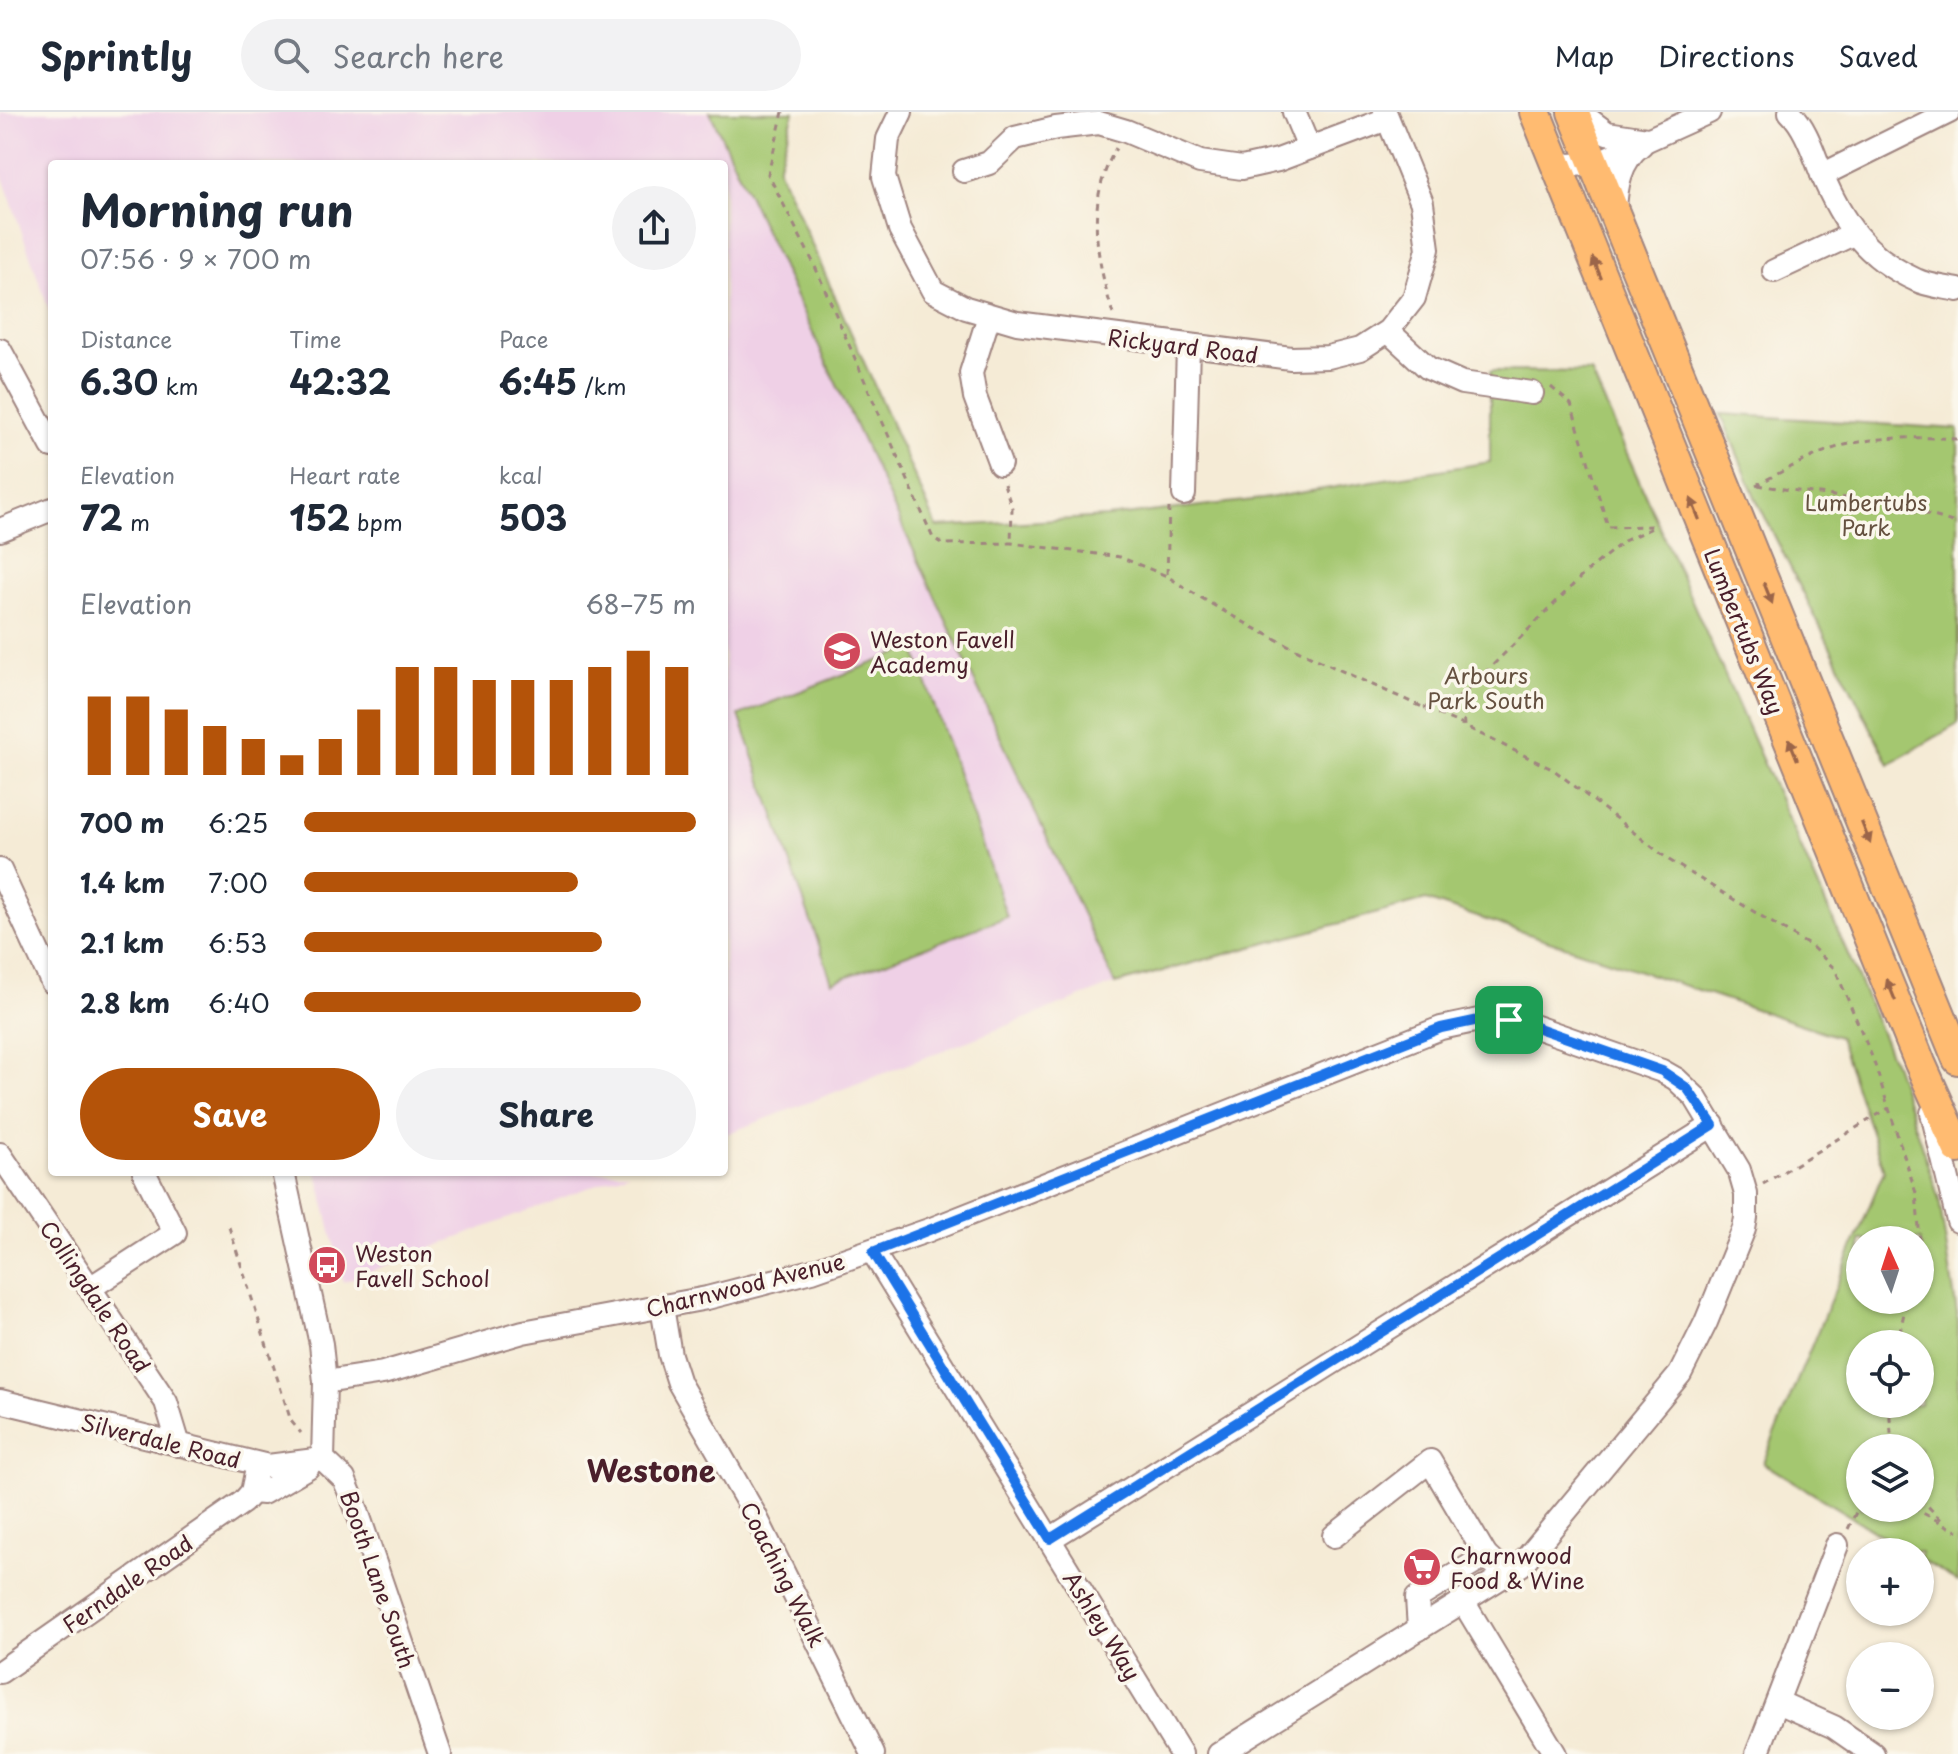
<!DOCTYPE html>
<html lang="en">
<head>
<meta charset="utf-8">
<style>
	:root { --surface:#fff; --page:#f2f2f3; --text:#1f2937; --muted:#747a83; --line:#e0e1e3; --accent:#b45309 }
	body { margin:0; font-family:"Playpen Sans",sans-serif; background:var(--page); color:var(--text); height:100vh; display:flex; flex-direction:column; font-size:30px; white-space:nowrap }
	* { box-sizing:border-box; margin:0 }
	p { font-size:26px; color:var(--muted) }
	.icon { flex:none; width:44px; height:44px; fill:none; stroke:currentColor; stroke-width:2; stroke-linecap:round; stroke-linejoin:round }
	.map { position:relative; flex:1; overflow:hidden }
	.sheet { position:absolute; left:48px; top:48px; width:680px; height:1016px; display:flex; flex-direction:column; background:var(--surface); border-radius:8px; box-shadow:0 2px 6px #0004 }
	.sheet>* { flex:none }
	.needle { width:52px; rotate:357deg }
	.fabs { position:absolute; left:1846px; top:1114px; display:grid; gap:16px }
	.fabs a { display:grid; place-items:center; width:88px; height:88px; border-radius:50%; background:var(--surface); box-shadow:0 2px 6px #0004; font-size:40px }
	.pin { position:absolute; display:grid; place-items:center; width:68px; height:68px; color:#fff; margin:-34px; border-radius:16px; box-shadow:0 4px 12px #0006 }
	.round { display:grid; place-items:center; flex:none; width:84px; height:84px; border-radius:42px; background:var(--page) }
	.overview { display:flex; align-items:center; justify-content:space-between; height:136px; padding:0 32px }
	h1 { font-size:44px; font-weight:700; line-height:60px }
	.metrics { display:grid; grid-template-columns:repeat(3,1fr); gap:12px; height:136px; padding:8px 32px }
	.metrics div { display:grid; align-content:center }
	.metrics b { font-size:34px; font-weight:700 }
	.metrics small { font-size:22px; font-weight:400 }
	.metrics p { font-size:22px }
	.chart { height:224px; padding:16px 32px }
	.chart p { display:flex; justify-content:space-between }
	.chart svg { width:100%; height:144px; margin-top:8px; stroke:var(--accent); stroke-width:6 }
	.primary-button { display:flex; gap:16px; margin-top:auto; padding:16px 32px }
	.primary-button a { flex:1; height:92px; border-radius:48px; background:var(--accent); color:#fff; font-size:32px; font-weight:700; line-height:92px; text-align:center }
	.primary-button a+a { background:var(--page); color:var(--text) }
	ul { padding:0 32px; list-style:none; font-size:26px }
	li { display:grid; grid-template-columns:128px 96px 1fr; align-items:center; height:60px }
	li i { height:20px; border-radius:10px; background:var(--accent) }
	header { display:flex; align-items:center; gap:48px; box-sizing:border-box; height:112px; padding:0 40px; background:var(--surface); border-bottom:2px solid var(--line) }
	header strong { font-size:38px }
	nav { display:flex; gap:44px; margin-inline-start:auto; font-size:28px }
	.search { width:560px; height:72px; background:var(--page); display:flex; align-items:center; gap:20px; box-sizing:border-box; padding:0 28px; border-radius:44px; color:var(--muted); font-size:30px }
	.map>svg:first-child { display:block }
</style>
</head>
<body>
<header>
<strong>Sprintly</strong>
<div class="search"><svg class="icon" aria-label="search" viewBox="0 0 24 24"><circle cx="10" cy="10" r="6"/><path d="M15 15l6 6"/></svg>Search here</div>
<nav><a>Map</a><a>Directions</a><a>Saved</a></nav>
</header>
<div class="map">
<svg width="1958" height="1642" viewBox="0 0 1958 1642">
	<rect width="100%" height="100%" fill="#fbf7ec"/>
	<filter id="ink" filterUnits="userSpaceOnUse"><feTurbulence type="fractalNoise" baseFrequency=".0125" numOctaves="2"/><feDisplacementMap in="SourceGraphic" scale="16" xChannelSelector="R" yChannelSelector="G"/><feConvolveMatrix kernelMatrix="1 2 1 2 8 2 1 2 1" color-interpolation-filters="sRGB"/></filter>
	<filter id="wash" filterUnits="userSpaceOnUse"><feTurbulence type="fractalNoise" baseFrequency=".006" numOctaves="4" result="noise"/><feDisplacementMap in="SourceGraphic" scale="32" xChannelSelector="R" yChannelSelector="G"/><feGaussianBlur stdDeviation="1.8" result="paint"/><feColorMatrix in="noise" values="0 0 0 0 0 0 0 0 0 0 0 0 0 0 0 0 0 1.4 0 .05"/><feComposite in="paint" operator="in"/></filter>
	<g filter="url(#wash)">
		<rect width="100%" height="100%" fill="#f5ebd6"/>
		<!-- built -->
		<g fill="#efd0e6">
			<path d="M0,0H596L598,4L613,0H710L1115,872L724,1023V52H52V207L0,57Z"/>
			<path d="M317,1060H629L343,1170Z"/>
		</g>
		<!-- green -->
		<g fill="#a4c770" stroke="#77734e" stroke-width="2" fill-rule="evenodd">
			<path d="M710,0H794L778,56L937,415L1107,405L1262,387L1490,350V259L1591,260L1851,849L1895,954L1939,1087L1958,1208V1470L1920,1447V1440H1909L1763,1351L1884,1059L1839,925L1426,788L1115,872ZM1860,1128H1920V1188H1860ZM1860,1232H1920V1292H1860ZM1860,1336H1920V1396H1860Z"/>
			<path d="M1721,302L1958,317V612L1889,652L1755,385Z"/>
			<path d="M914,535L1007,805L832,870L739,603Z"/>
		</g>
	</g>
	<g filter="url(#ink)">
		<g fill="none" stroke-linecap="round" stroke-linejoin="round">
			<defs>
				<g id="minor">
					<path d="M901,0L888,27L884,65L900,117L933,179L966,196L1017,211L1291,246L1328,245L1360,237L1388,219L1414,186L1428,137L1422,91L1385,0"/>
					<path d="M1294,0L1309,36"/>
					<path d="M1579,0L1607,21L1647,27"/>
					<path d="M1790,0C1806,16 1813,40 1821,60C1842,110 1865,145 1916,168C1928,174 1945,175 1958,178"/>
					<path d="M1554,47L1567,53L1594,52L1709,0"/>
					<path d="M964,59L989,51L1015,26L1056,16L1099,11L1126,19L1200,50L1242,56L1278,48L1387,7"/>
					<path d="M1822,63L1949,0"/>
					<path d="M1615,99C1616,75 1620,49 1641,33"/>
					<path d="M1774,159L1853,122"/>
					<path d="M989,204L971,261L975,285L1000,352"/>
					<path d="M1388,219L1428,256L1462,271L1532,281"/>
					<path d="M0,238L52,334"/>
					<path d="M1184,382L1188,234"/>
					<path d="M0,418L52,397"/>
					<path d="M0,758L52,870"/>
					<path d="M1932,1001L1958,1109"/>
					<path d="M0,1042L166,1290L179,1333"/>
					<path d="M283,1060L321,1232L325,1270L323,1347L344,1367L355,1393L440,1642"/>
					<path d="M873,1140L1181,1642"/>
					<path d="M90,1176L175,1121L144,1060"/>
					<path d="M662,1195L670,1243L679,1271L755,1403L873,1642"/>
					<path d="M325,1270L383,1261L523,1220L707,1186L812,1159L929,1118L1441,916L1479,908H1509L1527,912L1662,959L1676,967L1695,985L1739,1058L1746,1082V1106L1744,1117L1706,1210L1680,1262L1521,1453L1219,1642"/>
					<path d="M0,1289L268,1354L323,1347"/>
					<path d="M252,1380L263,1381L308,1355"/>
					<path d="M1334,1424L1430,1349L1486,1444"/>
					<path d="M1050,1427L1713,1013"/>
					<path d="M1464,1491L1555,1642"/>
					<path d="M1419,1517L1417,1486L1486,1444L1497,1454"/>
					<path d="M0,1560L243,1390L252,1380L258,1352"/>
					<path d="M1778,1590L1834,1615L1873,1642"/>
					<path d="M1757,1642L1837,1433"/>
				</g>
				<g id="highway">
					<path d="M1535,0L1920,951L1958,1036"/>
					<path d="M1573,0L1958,947"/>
				</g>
			</defs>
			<!-- minor casing -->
			<use href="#minor" stroke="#a08580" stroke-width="26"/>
			<!-- highway casing -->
			<use href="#highway" stroke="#a08580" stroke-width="34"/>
			<!-- path -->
			<g stroke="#a08580" stroke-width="3" stroke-dasharray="6 6" stroke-linecap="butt">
				<path d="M783,0L768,62L813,150L933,426L943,432L1011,431L1120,445L1167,464"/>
				<path d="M1113,202C1096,145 1085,91 1116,36"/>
				<path d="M1551,275L1571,292L1608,415L1654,414"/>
				<path d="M1004,372L1012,396L1011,431"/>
				<path d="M1756,373C1784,359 1811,343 1841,334C1877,324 1921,325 1958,327"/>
				<path d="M1758,373C1825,384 1894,389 1958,412"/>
				<path d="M1169,396L1167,464C1260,526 1362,568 1463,613"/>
				<path d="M1462,584L1464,614L1554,658L1669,748L1812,835L1835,857L1873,947L1916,1081L1920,1128"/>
				<path d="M1424,596L1462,584L1585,461L1624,429L1656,414"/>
				<path d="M1763,1072L1889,996"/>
				<path d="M229,1115L291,1309L301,1321"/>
				<path d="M1920,1130V1142"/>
				<path d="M1897,1232L1907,1188"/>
				<path d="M1889,1292L1892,1336"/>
				<path d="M1886,1336L1889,1328"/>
				<path d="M1920,1386L1947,1414L1958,1419"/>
				<path d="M1913,1396L1944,1412"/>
				<path d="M1848,1417L1860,1392"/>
			</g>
			<!-- minor -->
			<use href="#minor" stroke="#fff" stroke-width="22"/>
			<!-- highway -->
			<use href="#highway" stroke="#ffbb71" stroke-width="30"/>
		</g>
		<!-- one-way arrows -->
		<defs><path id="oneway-solid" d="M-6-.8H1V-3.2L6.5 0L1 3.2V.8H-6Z" transform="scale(2)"/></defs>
		<g fill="#9b654a">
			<use href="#oneway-solid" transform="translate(1597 156) rotate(-112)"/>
			<use href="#oneway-solid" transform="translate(1695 397) rotate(-112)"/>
			<use href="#oneway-solid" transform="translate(1768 481) rotate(68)"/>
			<use href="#oneway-solid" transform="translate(1793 637) rotate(-112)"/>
			<use href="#oneway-solid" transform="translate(1866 721) rotate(68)"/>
			<use href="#oneway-solid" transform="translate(1891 878) rotate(-112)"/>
		</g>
	</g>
	<g fill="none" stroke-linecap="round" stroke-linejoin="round" filter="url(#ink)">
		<defs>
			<path id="route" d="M1479,908H1509L1527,912L1662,959L1687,976L1713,1013L1050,1427L873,1140L1441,916Z"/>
		</defs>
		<!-- route casing -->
		<use href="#route" stroke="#fff" stroke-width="16"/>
		<!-- route -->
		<use href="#route" stroke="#1a73e8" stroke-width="10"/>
	</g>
	<!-- icons -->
	<defs>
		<symbol id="school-disc" viewBox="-11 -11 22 22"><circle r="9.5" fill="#d1495b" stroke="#fbf7ec"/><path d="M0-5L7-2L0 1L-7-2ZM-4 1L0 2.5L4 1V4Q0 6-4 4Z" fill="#fff"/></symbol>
		<symbol id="bus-disc" viewBox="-11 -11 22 22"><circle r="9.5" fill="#d1495b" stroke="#fbf7ec"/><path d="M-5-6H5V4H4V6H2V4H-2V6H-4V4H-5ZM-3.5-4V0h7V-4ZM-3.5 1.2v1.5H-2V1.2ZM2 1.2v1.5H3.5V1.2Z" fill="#fff"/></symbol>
		<symbol id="supermarket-disc" viewBox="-11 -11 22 22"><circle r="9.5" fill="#d1495b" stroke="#fbf7ec"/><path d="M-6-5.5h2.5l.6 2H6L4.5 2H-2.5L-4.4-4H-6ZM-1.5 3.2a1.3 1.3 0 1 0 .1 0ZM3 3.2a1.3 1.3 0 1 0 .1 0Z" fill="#fff"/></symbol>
	</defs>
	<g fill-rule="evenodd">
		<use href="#school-disc" x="820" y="517" width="44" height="44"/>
		<use href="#bus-disc" x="305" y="1131" width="44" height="44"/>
		<use href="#supermarket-disc" x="1400" y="1433" width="44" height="44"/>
	</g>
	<g text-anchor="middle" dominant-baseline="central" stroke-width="7" stroke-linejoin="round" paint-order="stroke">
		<!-- street labels -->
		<g font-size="22" fill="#4a1f2b" stroke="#fbf7ec">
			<text transform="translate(1183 233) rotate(7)">Rickyard Road</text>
			<text transform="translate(1745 519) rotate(68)">Lumbertubs Way</text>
			<text transform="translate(745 1172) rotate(-14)">Charnwood Avenue</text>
			<text transform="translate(96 1184) rotate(56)">Collingdale Road</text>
			<text transform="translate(161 1328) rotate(14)">Silverdale Road</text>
			<text transform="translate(784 1462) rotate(63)">Coaching Walk</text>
			<text transform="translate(379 1467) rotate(71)">Booth Lane South</text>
			<text transform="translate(127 1471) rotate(-35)">Ferndale Road</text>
			<text transform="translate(1103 1513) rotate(58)">Ashley Way</text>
		</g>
		<!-- park labels -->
		<g font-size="22" fill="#655140" stroke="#fbf7ec">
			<text x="1866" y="389">Lumbertubs<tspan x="1866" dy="25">Park</tspan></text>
			<text x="1486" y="562">Arbours<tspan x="1486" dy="25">Park South</tspan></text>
		</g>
		<!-- poi labels -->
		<g font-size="22" fill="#4a1f2b" stroke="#fbf7ec" text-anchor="start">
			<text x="870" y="526">Weston Favell<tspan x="870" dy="25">Academy</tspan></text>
			<text x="355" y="1140">Weston<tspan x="355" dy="25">Favell School</tspan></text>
			<text x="1450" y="1442">Charnwood<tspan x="1450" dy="25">Food &amp; Wine</tspan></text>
		</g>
		<!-- district labels -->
		<g font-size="30" font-weight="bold" fill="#4a1f2b" stroke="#fbf7ec">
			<text x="651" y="1357">Westone</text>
		</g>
	</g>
</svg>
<div class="fabs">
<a><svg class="needle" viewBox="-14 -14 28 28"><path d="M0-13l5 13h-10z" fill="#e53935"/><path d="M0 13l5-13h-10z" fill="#747a83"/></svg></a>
<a><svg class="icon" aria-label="locate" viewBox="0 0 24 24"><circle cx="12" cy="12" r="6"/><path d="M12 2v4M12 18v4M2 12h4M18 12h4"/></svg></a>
<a><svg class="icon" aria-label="layers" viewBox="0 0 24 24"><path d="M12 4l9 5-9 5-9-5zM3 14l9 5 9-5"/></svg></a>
<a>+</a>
<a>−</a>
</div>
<div class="pin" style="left:1509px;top:908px;background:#1e9e55"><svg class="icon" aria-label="arrive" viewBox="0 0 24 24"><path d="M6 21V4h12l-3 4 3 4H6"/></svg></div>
<section class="sheet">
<div class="overview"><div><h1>Morning run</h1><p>07:56 · 9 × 700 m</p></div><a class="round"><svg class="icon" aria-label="share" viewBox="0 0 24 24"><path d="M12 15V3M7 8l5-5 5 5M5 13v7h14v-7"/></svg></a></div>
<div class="metrics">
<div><p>Distance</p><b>6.30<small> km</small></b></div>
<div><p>Time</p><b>42:32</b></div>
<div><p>Pace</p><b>6:45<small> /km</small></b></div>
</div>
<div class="metrics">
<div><p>Elevation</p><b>72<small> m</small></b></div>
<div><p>Heart rate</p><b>152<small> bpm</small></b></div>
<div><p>kcal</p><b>503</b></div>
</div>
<div class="chart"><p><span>Elevation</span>68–75 m</p>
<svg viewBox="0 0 160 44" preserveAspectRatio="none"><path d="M5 44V20M15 44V20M25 44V24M35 44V29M45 44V33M55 44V38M65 44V33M75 44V24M85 44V11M95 44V11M105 44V15M115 44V15M125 44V15M135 44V11M145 44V6M155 44V11"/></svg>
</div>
<ul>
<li><b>700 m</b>6:25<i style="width:100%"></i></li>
<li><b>1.4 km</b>7:00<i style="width:70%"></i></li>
<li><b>2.1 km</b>6:53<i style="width:76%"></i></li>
<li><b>2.8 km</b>6:40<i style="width:86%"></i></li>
</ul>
<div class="primary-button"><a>Save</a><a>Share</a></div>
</section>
</div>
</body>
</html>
